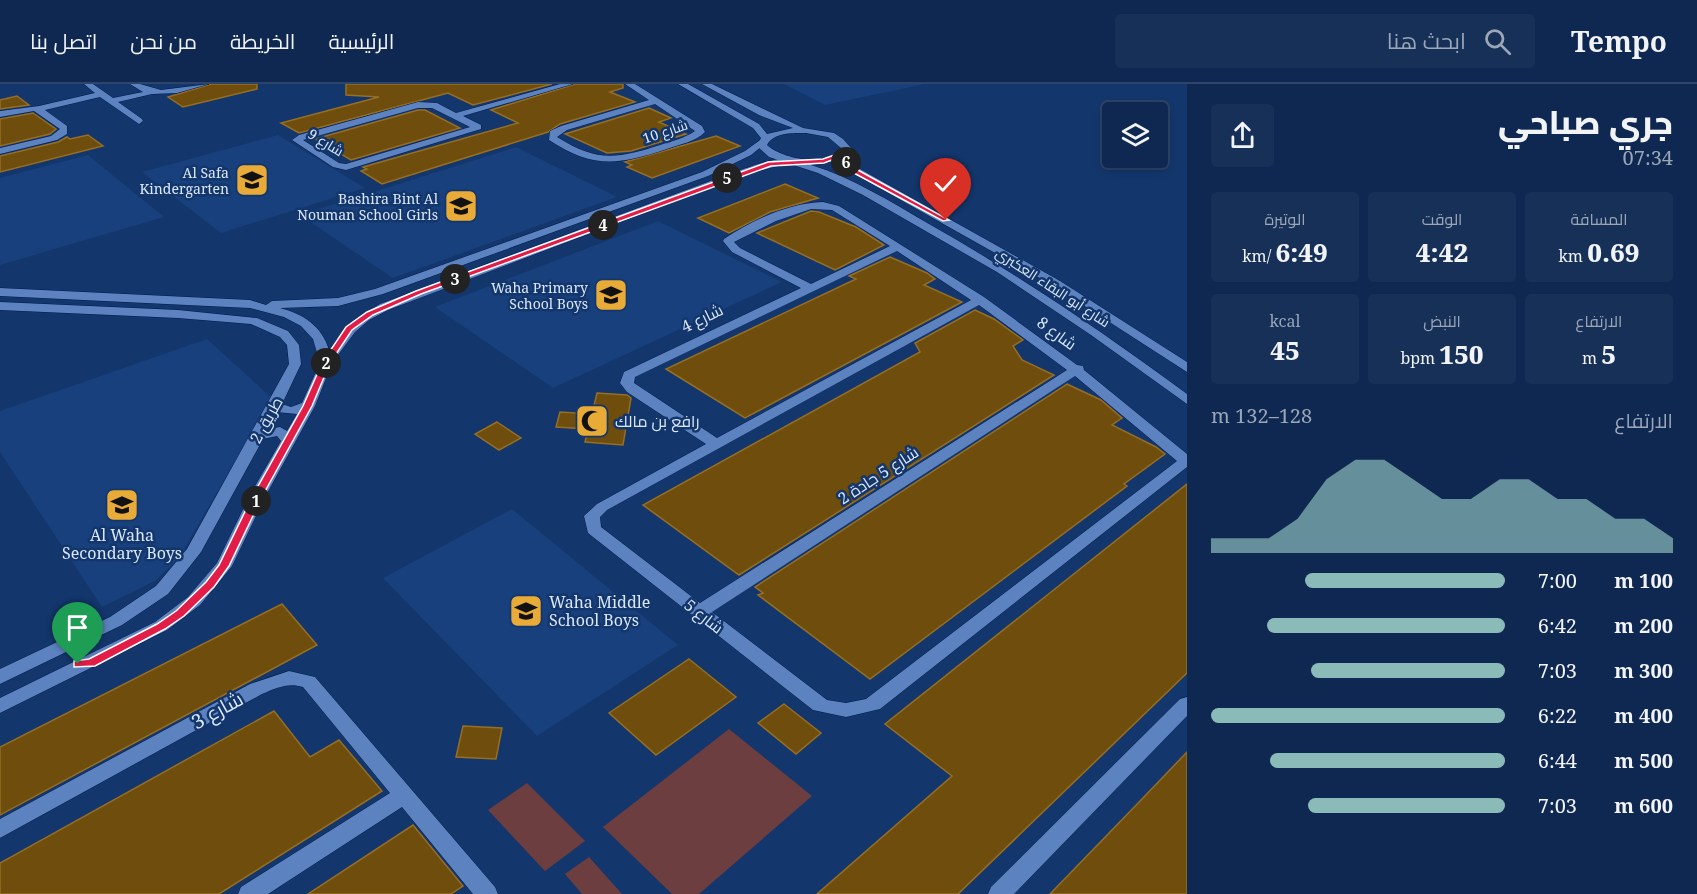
<!DOCTYPE html>
<html lang="ar">
<head>
<meta charset="utf-8">
<style>
	:root { --surface:#0e2851; --page:#173058; --text:#f1f3f6; --muted:#9ba6b7; --line:#2e4468; --accent:#8bbbb9 }
	body { margin:0; font-family:"Noto Serif",Cairo,serif; background:var(--page); color:var(--text); direction:rtl; height:100vh; display:flex; flex-direction:column; font-size:22px; white-space:nowrap }
	* { box-sizing:border-box; margin:0 }
	p { font-size:20px; color:var(--muted) }
	.icon { flex:none; width:33px; height:33px; fill:none; stroke:currentColor; stroke-width:2; stroke-linecap:round; stroke-linejoin:round }
	.map { position:relative; flex:1; overflow:hidden; direction:ltr }
	.drawer { display:flex; flex-direction:column; background:var(--surface); width:510px }
	.drawer>* { flex:none }
	.buttons { position:absolute; left:1102px; top:18px; display:grid; gap:12px }
	.buttons a { display:grid; place-items:center; width:66px; height:66px; border-radius:6px; background:var(--surface); box-shadow:0 3px 9px #0003,0 0 0 2px var(--line); font-size:30px }
	.pin { position:absolute; display:grid; place-items:center; width:51px; height:51px; color:#fff; margin:-62px -26px; border-radius:50% 50% 50% 0; rotate:-45deg; box-shadow:0 0 6px #0007 }
	.pin .icon { rotate:45deg }
	.km { position:absolute; width:30px; height:30px; margin:-15px; border-radius:50%; background:#222; color:#fff; font-size:16px; line-height:30px; text-align:center }
	.round { display:grid; place-items:center; flex:none; width:63px; height:63px; border-radius:6px; background:var(--page) }
	.head { display:flex; align-items:center; justify-content:space-between; height:102px; padding:0 24px }
	h1 { font-size:33px; font-weight:800; line-height:45px }
	.stats { display:grid; grid-template-columns:repeat(3,1fr); gap:9px; height:102px; padding:6px 24px }
	.stats div { display:grid; align-content:center; border-radius:6px; background:var(--page); text-align:center }
	.stats b { font-size:26px; font-weight:800 }
	.stats small { font-size:16px; font-weight:400 }
	.stats p { font-size:16px }
	.chart { height:168px; padding:12px 24px }
	.chart p { display:flex; justify-content:space-between }
	.chart svg { width:100%; height:108px; margin-top:6px; fill:var(--accent); opacity:.7 }
	ul { padding:0 24px; list-style:none; font-size:20px }
	li { display:grid; grid-template-columns:96px 72px 1fr; align-items:center; height:45px }
	li i { height:15px; border-radius:8px; background:var(--accent) }
	header { display:flex; align-items:center; gap:36px; box-sizing:border-box; height:84px; padding:0 30px; background:var(--surface); border-bottom:2px solid var(--line) }
	header strong { font-size:28px }
	nav { display:flex; gap:33px; margin-inline-start:auto; font-size:21px }
	.search { width:420px; height:54px; background:var(--page); display:flex; align-items:center; gap:15px; box-sizing:border-box; padding:0 21px; border-radius:6px; color:var(--muted); font-size:22px }
	main { display:flex; flex:1; min-height:0 }
	.map>svg:first-child { display:block }
</style>
</head>
<body>
<header>
<strong>Tempo</strong>
<div class="search"><svg class="icon" aria-label="search" viewBox="0 0 24 24"><circle cx="10" cy="10" r="6"/><path d="M15 15l6 6"/></svg>ابحث هنا</div>
<nav><a>الرئيسية</a><a>الخريطة</a><a>من نحن</a><a>اتصل بنا</a></nav>
</header>
<main>
<section class="drawer">
<div class="head"><div><h1>جري صباحي</h1><p>07:34</p></div><a class="round"><svg class="icon" aria-label="share" viewBox="0 0 24 24"><path d="M12 15V3M7 8l5-5 5 5M5 13v7h14v-7"/></svg></a></div>
<div class="stats">
<div><p>المسافة</p><b>0.69<small> km</small></b></div>
<div><p>الوقت</p><b>4:42</b></div>
<div><p>الوتيرة</p><b>6:49<small> /km</small></b></div>
</div>
<div class="stats">
<div><p>الارتفاع</p><b>5<small> m</small></b></div>
<div><p>النبض</p><b>150<small> bpm</small></b></div>
<div><p>kcal</p><b>45</b></div>
</div>
<div class="chart"><p><span>الارتفاع</span>128–132 m</p>
<svg viewBox="0 0 160 44" preserveAspectRatio="none"><path d="M0 44V38L10 38L20 38L30 30L40 14L50 6L60 6L70 14L80 22L90 22L100 14L110 14L120 22L130 22L140 30L150 30L160 38V44z"/></svg>
</div>
<ul>
<li><b>100 m</b>7:00<i style="width:68%"></i></li>
<li><b>200 m</b>6:42<i style="width:81%"></i></li>
<li><b>300 m</b>7:03<i style="width:66%"></i></li>
<li><b>400 m</b>6:22<i style="width:100%"></i></li>
<li><b>500 m</b>6:44<i style="width:80%"></i></li>
<li><b>600 m</b>7:03<i style="width:67%"></i></li>
</ul>
</section>
<div class="map">
<svg width="1187" height="810" viewBox="0 0 1187 810">
	<rect width="100%" height="100%" fill="#13366c"/>
	<!-- built -->
	<g fill="#18407d">
		<path d="M784,0H925L825,21Z"/>
		<path d="M278,51L365,104L221,149L142,88Z"/>
		<path d="M516,63L617,113L393,194L300,131Z"/>
		<path d="M88,71L164,133L0,181V94Z"/>
		<path d="M658,137L782,198L553,304L435,223Z"/>
		<path d="M207,255L272,314L179,474L155,497L102,523L0,368V327Z"/>
		<path d="M512,425L678,561L537,652L383,494Z"/>
	</g>
	<!-- green -->
	<g fill="#6d3e3f">
		<path d="M729,645L812,712L699,810H672L603,743Z"/>
		<path d="M527,699L585,757L545,787L488,726Z"/>
		<path d="M589,773L622,810H582L565,790Z"/>
	</g>
	<!-- building -->
	<g fill="#6f4e0d" stroke="#966e24" stroke-width="1.5">
		<path d="M211,0H257V5L183,23L168,13Z"/>
		<path d="M346,0H552L473,21L448,9L299,49L281,39L379,13L346,11Z"/>
		<path d="M575,0H623V4L610,8L635,18L560,40L548,48L382,100L361,87L367,85L363,83L518,39L491,26Z"/>
		<path d="M17,12L29,21L0,25V16Z"/>
		<path d="M649,24L671,34L659,38L686,50L631,67L607,69L565,50Z"/>
		<path d="M418,26H425L460,44L351,76L315,55Z"/>
		<path d="M33,29L56,45L50,50L0,62V35Z"/>
		<path d="M88,51L103,62L0,88V72L58,58L67,53L70,55Z"/>
		<path d="M716,52L740,62L652,94L627,83L632,81L625,78Z"/>
		<path d="M785,100L818,114L770,128L729,149L698,134Z"/>
		<path d="M811,127L819,128L856,143L884,161L835,186L757,149Z"/>
		<path d="M890,173L927,189L935,195L924,201L962,218L745,334L666,285L856,195L849,192Z"/>
		<path d="M975,226L994,235L1023,256L1013,262L1022,276L1054,291L739,491L643,421L920,268L915,259Z"/>
		<path d="M1067,300L1101,316L1122,334L1112,341L1156,363L1165,370L1124,400L1127,402L870,595L758,511L763,509L755,503Z"/>
		<path d="M597,309L627,311L631,314L623,361L585,358L588,345L556,343L560,328L592,330Z"/>
		<path d="M497,338L521,354L499,366L475,350Z"/>
		<path d="M1187,400V589L958,810H817L952,692L885,640Z"/>
		<path d="M282,520L317,561L0,731V663Z"/>
		<path d="M689,575L736,613L656,671L609,629Z"/>
		<path d="M784,620L821,649L796,670L758,639Z"/>
		<path d="M274,627L310,673L339,656L382,707L219,810H0V779Z"/>
		<path d="M463,642L502,644L496,675L456,673Z"/>
		<path d="M1187,668V810H1050L1142,715Z"/>
		<path d="M413,741L463,802L451,810H308Z"/>
	</g>
	<g fill="none" stroke-linecap="round" stroke-linejoin="round">
		<defs>
			<g id="minor">
				<path d="M84,0H93L113,14L143,8L130,0H140L161,6L209,0L177,9L152,10L118,18L142,35L143,37L139,40L100,13L45,26L67,42V50L57,56L0,70V64L51,52L60,45L34,27L0,33V27L39,22L95,9Z"/>
				<path d="M560,0H573L463,32L481,41V45L346,86L333,83L292,56L299,51L418,18L437,19L456,29ZM418,24H432L470,43L346,80L339,79L303,56Z"/>
				<path d="M625,0H635L702,42L705,48C695,58 680,60 667,65C618,81 593,85 549,56L550,47L561,42L649,16ZM655,20L695,47C685,54 672,57 660,61C617,75 596,78 557,53L567,46Z"/>
				<path d="M823,118L839,122L984,213L1077,281L1083,282L1084,286L1187,370V383L880,625L846,633L813,626L588,449L584,432L597,420L706,360L627,308L620,299L624,288L801,204L732,168L723,157L724,155C752,136 789,119 823,118ZM811,125L832,126L890,162L811,200L740,164L734,158L776,137ZM897,167L971,216L717,354L634,299L635,293ZM979,221L1067,286L700,519L601,443L600,433L607,426ZM1075,292L1177,377L866,615L846,619L827,616L712,528Z"/>
				<path d="M289,587L315,593L495,803L498,810H473L402,723L268,810H238L241,803L390,709L303,603C288,598 276,604 262,610L0,754V735L250,600Z"/>
				<path d="M1187,613V632L1014,810H988L991,803L1180,615Z"/>
			</g>
			<path id="tertiary" d="M763,54L766,55V59L751,71L708,92L383,210L338,222L280,224C303,230 322,242 329,266L353,237L380,220L740,86C753,82 786,69 798,77L746,90L388,226L369,236L355,248L332,279L315,322L266,411L232,482L200,521L167,546L0,629V614L155,538L188,513L217,479L250,411L281,357L277,352L263,355L201,468L168,510L122,541L0,600V585L110,533L156,502L187,465L289,280L287,261L280,253L251,240L178,234L0,226V218L178,226L257,234L288,247L299,261L301,280L282,320L291,323L302,319L320,279L313,255L301,242L284,233L250,224L0,212V204L250,216L266,221L272,217L338,214L375,205L702,88L745,67ZM277,328L297,330L287,347L280,343L268,345Z"/>
			<path id="secondary" d="M678,0H688L759,40L767,50L793,44L759,31L702,0H712L803,44L834,49L843,55L851,64L847,70L851,80L1060,197L1187,278V288L1052,201L844,84L840,76L811,81C853,94 891,118 929,140C1019,191 1103,248 1187,310V320L1091,251L997,188L863,111L818,89L769,73L757,62L761,54L753,44ZM806,49L828,53L841,64C827,84 782,75 767,61C774,48 793,49 806,49Z"/>
		</defs>
		<!-- minor casing -->
		<use href="#minor" stroke="#001b4e" stroke-width="1"/>
		<!-- tertiary casing -->
		<use href="#tertiary" stroke="#001b4e" stroke-width="1"/>
		<!-- secondary casing -->
		<use href="#secondary" stroke="#001b4e" stroke-width="1"/>
		<!-- minor -->
		<use href="#minor" fill="#5c83bf" fill-rule="evenodd"/>
		<!-- tertiary -->
		<use href="#tertiary" fill="#5c83bf" fill-rule="evenodd"/>
		<!-- secondary -->
		<use href="#secondary" fill="#5c83bf" fill-rule="evenodd"/>
	</g>
	<!-- route -->
	<path fill="#e11d48" stroke="#fff" stroke-width="1.5" d="M840,69H844L850,81L856,85L949,136L943,137L852,88L845,83L840,73L824,79L771,82L421,210L373,231L352,246L330,279L312,322L263,411L229,482L214,503L184,532L165,545L95,582L74,583V577L89,575L157,540L176,527L206,498L219,481L253,411L303,322L322,279L346,243L367,228L416,207L768,78L823,75Z"/>
	<!-- icons -->
	<defs>
		<symbol id="school-square" viewBox="-11 -11 22 22"><rect x="-9" y="-9" width="18" height="18" rx="4" fill="#e8ab37" stroke="#13366c"/><path d="M0-5L7-2L0 1L-7-2ZM-4 1L0 2.5L4 1V4Q0 6-4 4Z" fill="#111"/></symbol>
		<symbol id="mosque-square" viewBox="-11 -11 22 22"><rect x="-9" y="-9" width="18" height="18" rx="4" fill="#e8ab37" stroke="#13366c"/><path d="M3.5-4.9A6 6 0 1 0 3.5 4.9A5 5 0 1 1 3.5-4.9Z" fill="#111"/></symbol>
	</defs>
	<g fill-rule="evenodd">
		<use href="#school-square" x="233" y="77" width="38" height="38"/>
		<use href="#school-square" x="442" y="103" width="38" height="38"/>
		<use href="#school-square" x="592" y="192" width="38" height="38"/>
		<use href="#mosque-square" x="573" y="318" width="38" height="38"/>
		<use href="#school-square" x="103" y="402" width="38" height="38"/>
		<use href="#school-square" x="507" y="508" width="38" height="38"/>
	</g>
	<g text-anchor="middle" dominant-baseline="central" stroke-width="5" stroke-linejoin="round" paint-order="stroke">
		<!-- far-street labels -->
		<g font-size="14" fill="#dbe8fc" stroke="#13366c">
			<text transform="translate(665 47) rotate(-19)">شارع 10</text>
			<text transform="translate(326 58) rotate(31)">شارع 9</text>
			<text transform="translate(1053 203) rotate(33)">شارع أبو البقاء العكبري</text>
		</g>
		<!-- far-poi labels -->
		<g font-size="14" fill="#dbe8fc" stroke="#13366c" text-anchor="end">
			<text x="229" y="88">Al Safa<tspan x="229" dy="16">Kindergarten</tspan></text>
			<text x="438" y="114">Bashira Bint Al<tspan x="438" dy="16">Nouman School Girls</tspan></text>
			<text x="588" y="203">Waha Primary<tspan x="588" dy="16">School Boys</tspan></text>
		</g>
		<!-- street labels -->
		<g font-size="16" fill="#dbe8fc" stroke="#13366c">
			<text transform="translate(702 234) rotate(-26)">شارع 4</text>
			<text transform="translate(1057 249) rotate(36)">شارع 8</text>
			<text transform="translate(266 336) rotate(-61)">طريق 2</text>
			<text transform="translate(878 391) rotate(-33)">شارع 5 جادة 2</text>
			<text transform="translate(704 532) rotate(38)">شارع 5</text>
		</g>
		<!-- poi labels -->
		<g font-size="16" fill="#dbe8fc" stroke="#13366c" text-anchor="start">
			<text x="615" y="337">رافع بن مالك</text>
			<text x="122" y="451" text-anchor="middle">Al Waha<tspan x="122" dy="18">Secondary Boys</tspan></text>
			<text x="549" y="518">Waha Middle<tspan x="549" dy="18">School Boys</tspan></text>
		</g>
		<!-- near-street labels -->
		<g font-size="20" fill="#dbe8fc" stroke="#13366c">
			<text transform="translate(217 626) rotate(-29)">شارع 3</text>
		</g>
	</g>
</svg>
<div class="buttons">
<a><svg class="icon" aria-label="layers" viewBox="0 0 24 24"><path d="M12 4l9 5-9 5-9-5zM3 14l9 5 9-5"/></svg></a>
</div>
<div class="pin" style="left:78px;top:580px;background:#1e9e55"><svg class="icon" aria-label="arrive" viewBox="0 0 24 24"><path d="M6 21V4h12l-3 4 3 4H6"/></svg></div>
<div class="pin" style="left:946px;top:136px;background:#d93025"><svg class="icon" aria-label="check" viewBox="0 0 24 24"><path d="M5 12l5 5 9-10"/></svg></div>
<b class="km" style="left:256px;top:417px">1</b>
<b class="km" style="left:326px;top:279px">2</b>
<b class="km" style="left:455px;top:195px">3</b>
<b class="km" style="left:603px;top:141px">4</b>
<b class="km" style="left:727px;top:94px">5</b>
<b class="km" style="left:846px;top:78px">6</b>
</div>
</main>
</body>
</html>
